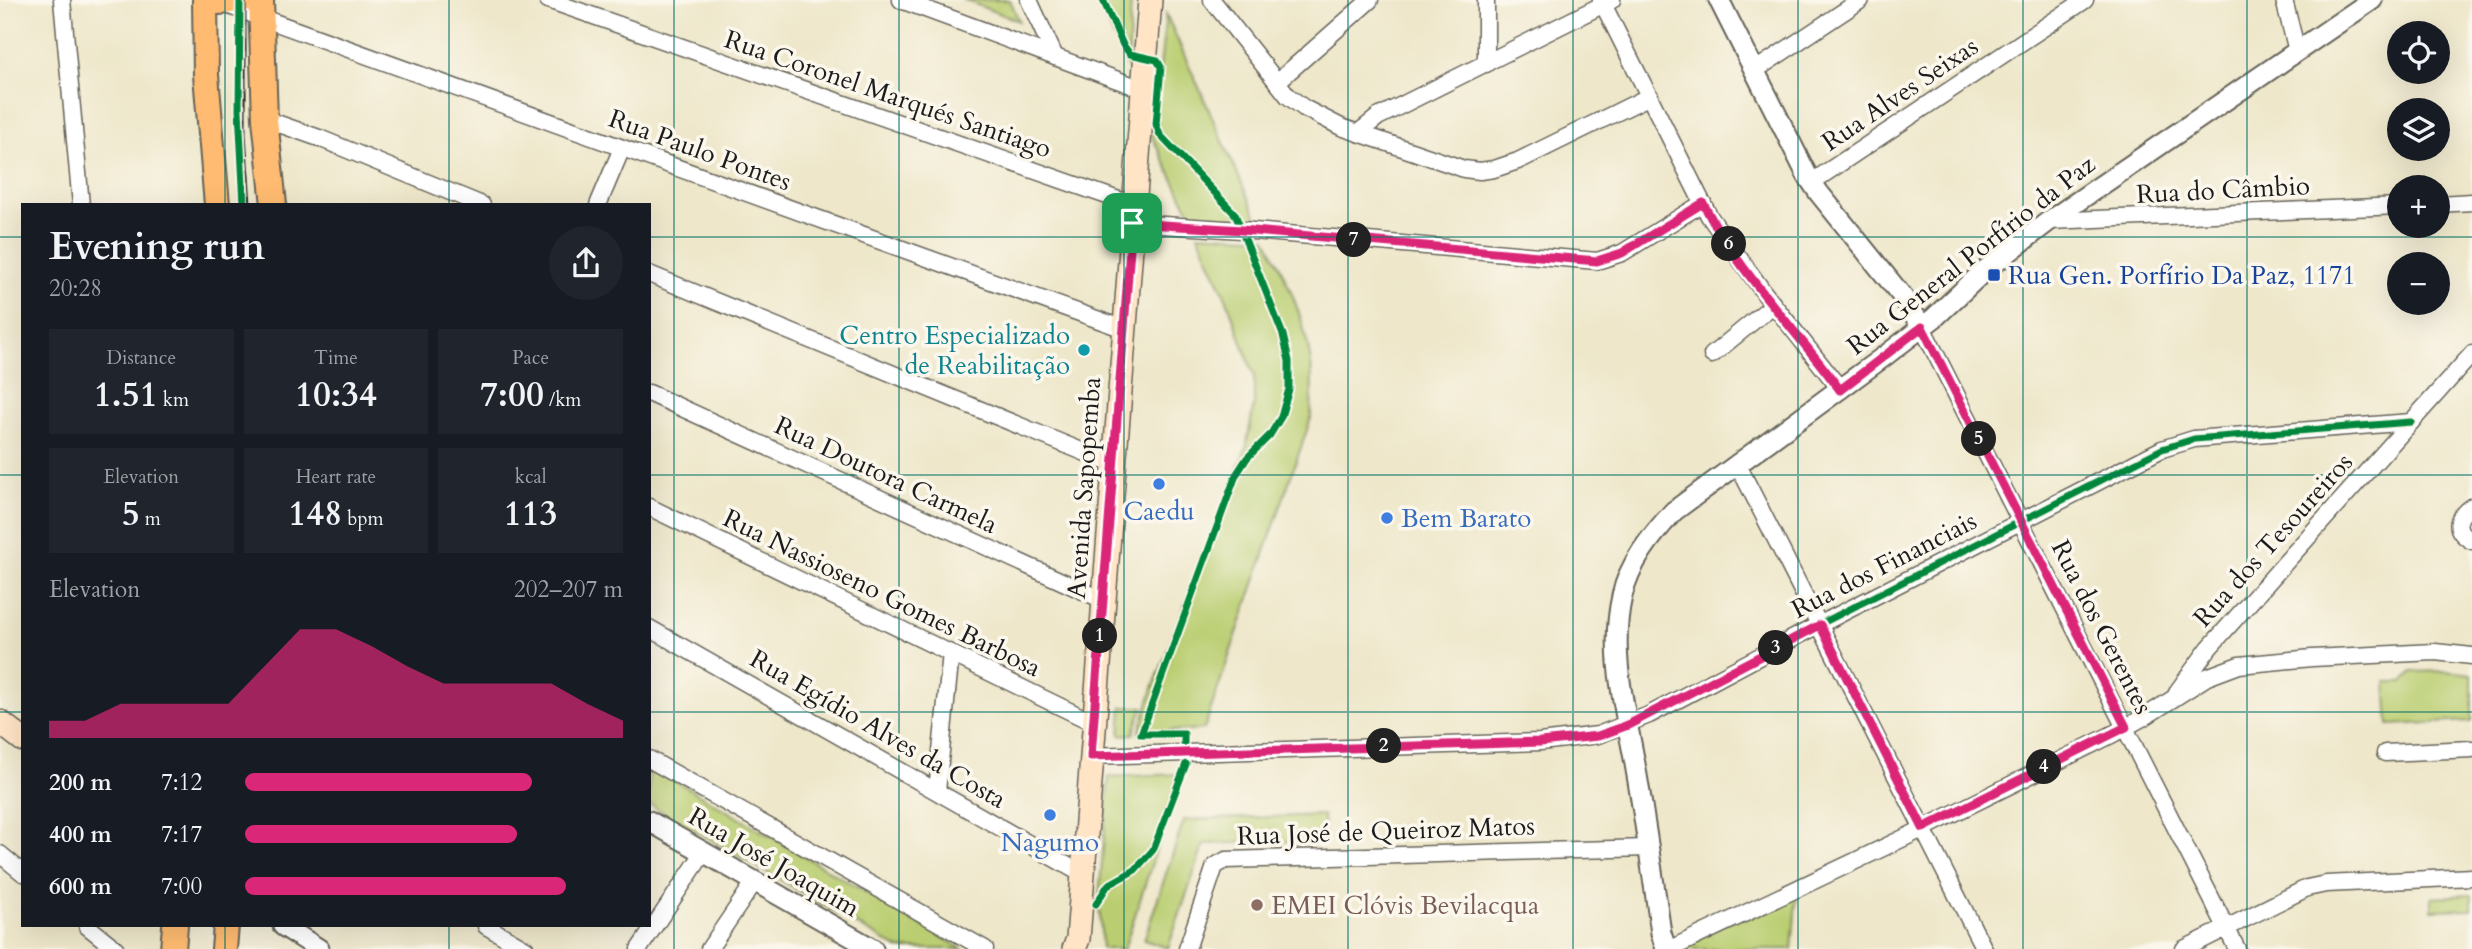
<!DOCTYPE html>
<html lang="en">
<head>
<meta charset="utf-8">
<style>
	:root { --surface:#171b24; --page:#20242c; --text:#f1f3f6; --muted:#9ea1a6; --accent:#db2777 }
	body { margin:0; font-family:Cardo,serif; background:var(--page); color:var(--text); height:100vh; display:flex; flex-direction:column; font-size:26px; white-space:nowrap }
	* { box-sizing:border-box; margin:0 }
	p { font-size:23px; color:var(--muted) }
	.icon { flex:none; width:38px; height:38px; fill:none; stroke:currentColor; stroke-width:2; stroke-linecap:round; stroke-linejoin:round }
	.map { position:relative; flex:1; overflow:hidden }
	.panel { position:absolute; left:21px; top:203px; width:630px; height:724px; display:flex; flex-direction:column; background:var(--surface); border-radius:0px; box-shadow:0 7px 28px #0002 }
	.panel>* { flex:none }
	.buttons { position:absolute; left:2387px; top:21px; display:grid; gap:14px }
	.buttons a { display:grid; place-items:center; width:63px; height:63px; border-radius:50%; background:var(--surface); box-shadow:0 7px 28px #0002; font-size:35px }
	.pin { position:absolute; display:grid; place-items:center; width:60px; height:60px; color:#fff; margin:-30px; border-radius:14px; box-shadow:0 4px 10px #0006 }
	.km { position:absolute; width:35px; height:35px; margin:-18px; border-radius:50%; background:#222; color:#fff; font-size:19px; line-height:35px; text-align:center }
	.round { display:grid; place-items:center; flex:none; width:74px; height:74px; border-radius:37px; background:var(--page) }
	.summary { display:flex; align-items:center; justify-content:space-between; height:119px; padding:0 28px }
	h1 { font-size:38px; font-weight:700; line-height:52px }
	.figures { display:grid; grid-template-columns:repeat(3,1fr); gap:10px; height:119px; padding:7px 28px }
	.figures div { display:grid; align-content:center; border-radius:0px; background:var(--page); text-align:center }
	.figures b { font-size:35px; font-weight:700 }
	.figures small { font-size:19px; font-weight:400 }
	.figures p { font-size:19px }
	.chart { height:196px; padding:14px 28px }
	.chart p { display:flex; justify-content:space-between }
	.chart svg { width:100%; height:126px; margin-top:7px; fill:var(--accent); opacity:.7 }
	ul { padding:0 28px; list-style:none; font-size:23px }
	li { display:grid; grid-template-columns:112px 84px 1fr; align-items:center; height:52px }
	li i { height:18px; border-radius:9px; background:var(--accent) }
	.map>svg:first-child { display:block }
</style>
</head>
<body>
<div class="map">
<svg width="2472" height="949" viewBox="0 0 2472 949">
	<rect width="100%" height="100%" fill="#fbf7ec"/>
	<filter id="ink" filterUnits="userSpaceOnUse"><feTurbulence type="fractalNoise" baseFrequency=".0143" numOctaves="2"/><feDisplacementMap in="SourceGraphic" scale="14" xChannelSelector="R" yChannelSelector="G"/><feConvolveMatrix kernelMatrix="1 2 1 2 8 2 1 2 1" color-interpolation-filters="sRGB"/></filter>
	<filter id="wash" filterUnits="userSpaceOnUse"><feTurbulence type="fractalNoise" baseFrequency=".00686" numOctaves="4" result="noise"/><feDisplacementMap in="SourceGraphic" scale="28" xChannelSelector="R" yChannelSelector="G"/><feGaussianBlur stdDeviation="1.57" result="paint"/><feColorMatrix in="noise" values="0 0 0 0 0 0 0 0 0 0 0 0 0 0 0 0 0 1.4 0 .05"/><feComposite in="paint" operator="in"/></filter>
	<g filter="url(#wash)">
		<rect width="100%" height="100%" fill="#eee7ca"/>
		<!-- green -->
		<g fill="#bace71" stroke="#6b7546" stroke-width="2">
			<path d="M964,0H1010L1019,21Z"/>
			<path d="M1098,0H1131L1128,68Z"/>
			<path d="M1166,14L1260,224L1194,220L1152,137Z"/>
			<path d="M1198,234L1266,238C1286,278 1305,318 1311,363C1313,380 1311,400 1311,418L1204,729L1139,733L1154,685L1246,448L1254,404V376L1227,300Z"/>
			<path d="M2445,671L2472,674V721L2389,725L2386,682H2403L2412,672Z"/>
			<path d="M1122,707H1143L1133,734L1120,735Z"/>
			<path d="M649,765L962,949H899L649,804Z"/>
			<path d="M1181,774L1124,949H1102L1099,898L1109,777Z"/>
			<path d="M1323,815L1324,840L1204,844L1168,948L1144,940L1184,820Z"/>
			<path d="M1797,890L1792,949H1669Z"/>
			<path d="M2472,895V909L2432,910V897Z"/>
		</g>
	</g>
	<g filter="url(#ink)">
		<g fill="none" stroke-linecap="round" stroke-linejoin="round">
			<defs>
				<g id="minor">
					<path d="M62,0L81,205"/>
					<path d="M548,0L1133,205"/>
					<path d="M901,0L1142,89"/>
					<path d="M1029,0L1055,57"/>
					<path d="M1212,0L1288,96L1304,108L1341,127L1464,169L1480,171L1494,169L1518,161L1650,96"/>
					<path d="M1601,0L1709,216L1765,294L1841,390"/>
					<path d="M2284,0L2297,51"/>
					<path d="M224,4L1124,329"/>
					<path d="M1486,64V0"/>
					<path d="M1754,71L1861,0"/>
					<path d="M1277,82L1370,0"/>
					<path d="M265,119L319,138L482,205"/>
					<path d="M1358,133L1378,117L1612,0"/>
					<path d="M1812,182L2085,0"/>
					<path d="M2438,204L2472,202"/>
					<path d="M598,205L622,148"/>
					<path d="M2049,221L2399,206"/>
					<path d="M1132,223L1242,230L1597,261L1622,253L1703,203"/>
					<path d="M649,274L1113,464"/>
					<path d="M1922,327L2237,949"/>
					<path d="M1712,355L1773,305"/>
					<path d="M649,393L1103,600"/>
					<path d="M1737,463L1984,949"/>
					<path d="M2472,506C2456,517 2452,530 2472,541"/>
					<path d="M649,507L1094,723"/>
					<path d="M649,628L1082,874"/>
					<path d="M2177,692L2209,648L2472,354"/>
					<path d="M2385,753L2472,749"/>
					<path d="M1091,756L1540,742L1598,735L1649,715L1809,630L2162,449L2194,439L2411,422"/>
					<path d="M649,759L985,949"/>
					<path d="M937,791L951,653"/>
					<path d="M0,854L23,873"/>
					<path d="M87,926L116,949"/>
					<path d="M486,926L526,949"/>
					<path d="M639,949L704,852"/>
					<path d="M709,949L755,881"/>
					<path d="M1187,949L1215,866L1226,860L1648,848"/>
					<path d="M1670,949L1908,836L2113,734L2146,716L2207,677L2239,665L2312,658L2435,652L2472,656"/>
					<path d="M2184,949L2307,888L2326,884L2472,877"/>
				</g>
				<g id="tertiary">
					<path d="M1719,0L1807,175L1819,193L1902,296L1922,327"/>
					<path d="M649,821L873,949"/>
					<path d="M283,926L319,949"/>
					<path d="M1666,949L1661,933C1653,877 1645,820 1635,764C1625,708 1609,653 1622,596C1629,563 1652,535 1674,511L1886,355L1934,318L1984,271L2049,221L2372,0"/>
				</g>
				<g id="secondary">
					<path d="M0,722L23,740"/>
					<path d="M1074,949L1078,939L1150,0"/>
				</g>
				<g id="primary">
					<path d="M205,0L206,75L217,205"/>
					<path d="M261,0L265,119L274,205"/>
					<path d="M218,2L242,0"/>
					<path d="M173,949L175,926"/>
					<path d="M224,949L226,926"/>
				</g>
			</defs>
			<!-- minor casing -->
			<use href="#minor" stroke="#666359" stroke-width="19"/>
			<!-- tertiary casing -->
			<use href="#tertiary" stroke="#666359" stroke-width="23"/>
			<!-- secondary casing -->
			<use href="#secondary" stroke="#666359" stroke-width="26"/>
			<!-- primary casing -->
			<use href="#primary" stroke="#666359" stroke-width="28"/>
			<!-- minor -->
			<use href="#minor" stroke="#fff" stroke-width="16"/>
			<!-- tertiary -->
			<use href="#tertiary" stroke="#fff" stroke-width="19"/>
			<!-- secondary -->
			<use href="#secondary" stroke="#ffe4c6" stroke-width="23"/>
			<!-- primary -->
			<use href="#primary" stroke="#ffbb71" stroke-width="24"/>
			<defs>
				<path id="rail" d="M243,0V134L248,205"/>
			</defs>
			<!-- rail casing -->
			<use href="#rail" stroke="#1c1c1c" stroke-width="7"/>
			<!-- rail -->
			<use href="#rail" stroke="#fbf7ec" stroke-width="4.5" stroke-dasharray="13" stroke-linecap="butt"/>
			<defs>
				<g id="cycleway">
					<path d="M240,0L239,110L244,205"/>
					<path d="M1103,0L1123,45L1130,54L1157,60L1161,67L1156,124L1160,135L1235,214L1283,335L1289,361V389L1281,417L1270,435L1247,458L1236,475L1141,734H1184V743"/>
					<path d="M1091,756L1540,742L1598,735L1649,715L1809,630L2162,449L2194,439L2411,422"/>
					<path d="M1096,904L1108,885L1135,870L1153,850L1186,764"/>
				</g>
			</defs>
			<!-- cycleway casing -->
			<use href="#cycleway" stroke="#fbf7ec" stroke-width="11"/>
			<!-- cycleway -->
			<use href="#cycleway" stroke="#00873e" stroke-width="7"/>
		</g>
	</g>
	<g fill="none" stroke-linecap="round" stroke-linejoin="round" filter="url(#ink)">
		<defs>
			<path id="route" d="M1703,203C1738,272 1795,328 1840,390L1922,327L2126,727L1923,828L1820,625L1628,725L1598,736L1540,742L1091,756L1132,223L1242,230L1597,261L1622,253Z"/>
		</defs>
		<!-- route casing -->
		<use href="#route" stroke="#fff" stroke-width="14"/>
		<!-- route -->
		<use href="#route" stroke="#db2777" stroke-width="9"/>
	</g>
	<!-- grid -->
	<path fill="none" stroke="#0f766e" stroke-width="2" stroke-opacity="0.55" d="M225,0V205M449,0V205M674,0V949M899,0V949M1124,0V949M1348,0V949M1573,0V949M1798,0V949M2023,0V949M2247,0V949M0,237H23M649,237H2472M0,475H23M649,475H2472M0,712H23M649,712H2472M225,926V949M449,926V949"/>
	<!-- markers -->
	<rect fill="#1a4fb4" stroke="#fbf7ec" stroke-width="2.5" x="1987" y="268" width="14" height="14" rx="3.5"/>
	<circle fill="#0f9aa8" stroke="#fbf7ec" stroke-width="2.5" cx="1084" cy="350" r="7"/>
	<g fill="#3f7fe0" stroke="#fbf7ec" stroke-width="2.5">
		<circle cx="1159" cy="484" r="7"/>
		<circle cx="1387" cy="518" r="7"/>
		<circle cx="1050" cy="815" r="7"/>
	</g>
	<circle fill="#8d6e63" stroke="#fbf7ec" stroke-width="2.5" cx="1257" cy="905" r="7"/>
	<g text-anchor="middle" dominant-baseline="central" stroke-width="7" stroke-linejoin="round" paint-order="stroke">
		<!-- street labels -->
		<g font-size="26" fill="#1c1c1c" stroke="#fbf7ec">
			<text transform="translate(888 94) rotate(19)">Rua Coronel Marqués Santiago</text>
			<text transform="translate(1900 94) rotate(-34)">Rua Alves Seixas</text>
			<text transform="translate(700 150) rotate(20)">Rua Paulo Pontes</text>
			<text transform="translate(2223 190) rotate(-3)">Rua do Câmbio</text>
			<text transform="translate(1971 255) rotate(-38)">Rua General Porfírio da Paz</text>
			<text transform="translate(886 475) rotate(25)">Rua Doutora Carmela</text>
			<text transform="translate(1084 488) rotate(-86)">Avenida Sapopemba</text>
			<text transform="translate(2273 540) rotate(-48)">Rua dos Tesoureiros</text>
			<text transform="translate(1884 565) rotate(-27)">Rua dos Financiais</text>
			<text transform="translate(882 593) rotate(26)">Rua Nassioseno Gomes Barbosa</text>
			<text transform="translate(2102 627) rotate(63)">Rua dos Gerentes</text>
			<text transform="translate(878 729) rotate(30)">Rua Egídio Alves da Costa</text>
			<text transform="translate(1386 831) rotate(-2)">Rua José de Queiroz Matos</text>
			<text transform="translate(774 862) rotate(30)">Rua José Joaquim</text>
		</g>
		<!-- transit labels -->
		<g font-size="26" fill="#164399" stroke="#fbf7ec" text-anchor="start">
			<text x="2008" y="275">Rua Gen. Porfírio Da Paz, 1171</text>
		</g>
		<!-- culture labels -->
		<g font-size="26" fill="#0d838f" stroke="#fbf7ec" text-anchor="end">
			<text x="1070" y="335">Centro Especializado<tspan x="1070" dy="30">de Reabilitação</tspan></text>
		</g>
		<!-- shop labels -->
		<g font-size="26" fill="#366cbe" stroke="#fbf7ec">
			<text x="1159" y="511">Caedu</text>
			<text x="1401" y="518" text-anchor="start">Bem Barato</text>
			<text x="1050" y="842">Nagumo</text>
		</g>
		<!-- education labels -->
		<g font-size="26" fill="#785e54" stroke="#fbf7ec" text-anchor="start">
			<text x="1271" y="905">EMEI Clóvis Bevilacqua</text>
		</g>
	</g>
</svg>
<div class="buttons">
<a><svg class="icon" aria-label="locate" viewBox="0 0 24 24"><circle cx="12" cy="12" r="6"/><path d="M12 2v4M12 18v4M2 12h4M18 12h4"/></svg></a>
<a><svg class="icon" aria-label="layers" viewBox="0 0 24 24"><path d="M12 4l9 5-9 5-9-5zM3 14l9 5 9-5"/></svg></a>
<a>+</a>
<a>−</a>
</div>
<div class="pin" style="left:1132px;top:223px;background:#1e9e55"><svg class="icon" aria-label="arrive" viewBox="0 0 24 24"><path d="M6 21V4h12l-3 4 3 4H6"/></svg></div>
<b class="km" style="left:1100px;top:636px">1</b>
<b class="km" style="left:1384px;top:746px">2</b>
<b class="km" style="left:1776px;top:648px">3</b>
<b class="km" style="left:2044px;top:767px">4</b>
<b class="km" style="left:1979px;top:439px">5</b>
<b class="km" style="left:1729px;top:244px">6</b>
<b class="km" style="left:1354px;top:240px">7</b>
<section class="panel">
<div class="summary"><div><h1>Evening run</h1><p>20:28</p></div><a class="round"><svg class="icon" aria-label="share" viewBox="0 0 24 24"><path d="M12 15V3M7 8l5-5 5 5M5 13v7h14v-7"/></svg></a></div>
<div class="figures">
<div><p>Distance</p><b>1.51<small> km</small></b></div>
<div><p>Time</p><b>10:34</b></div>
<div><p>Pace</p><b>7:00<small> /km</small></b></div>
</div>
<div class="figures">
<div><p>Elevation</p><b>5<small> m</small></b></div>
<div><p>Heart rate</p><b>148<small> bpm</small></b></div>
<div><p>kcal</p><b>113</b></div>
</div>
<div class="chart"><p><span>Elevation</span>202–207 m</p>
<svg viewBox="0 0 160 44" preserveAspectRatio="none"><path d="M0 44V38L10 38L20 32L30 32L40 32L50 32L60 19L70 6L80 6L90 12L100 19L110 25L120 25L130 25L140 25L150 32L160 38V44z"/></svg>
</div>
<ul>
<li><b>200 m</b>7:12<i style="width:76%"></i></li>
<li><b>400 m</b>7:17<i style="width:72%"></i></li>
<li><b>600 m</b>7:00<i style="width:85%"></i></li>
</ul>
</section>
</div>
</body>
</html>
